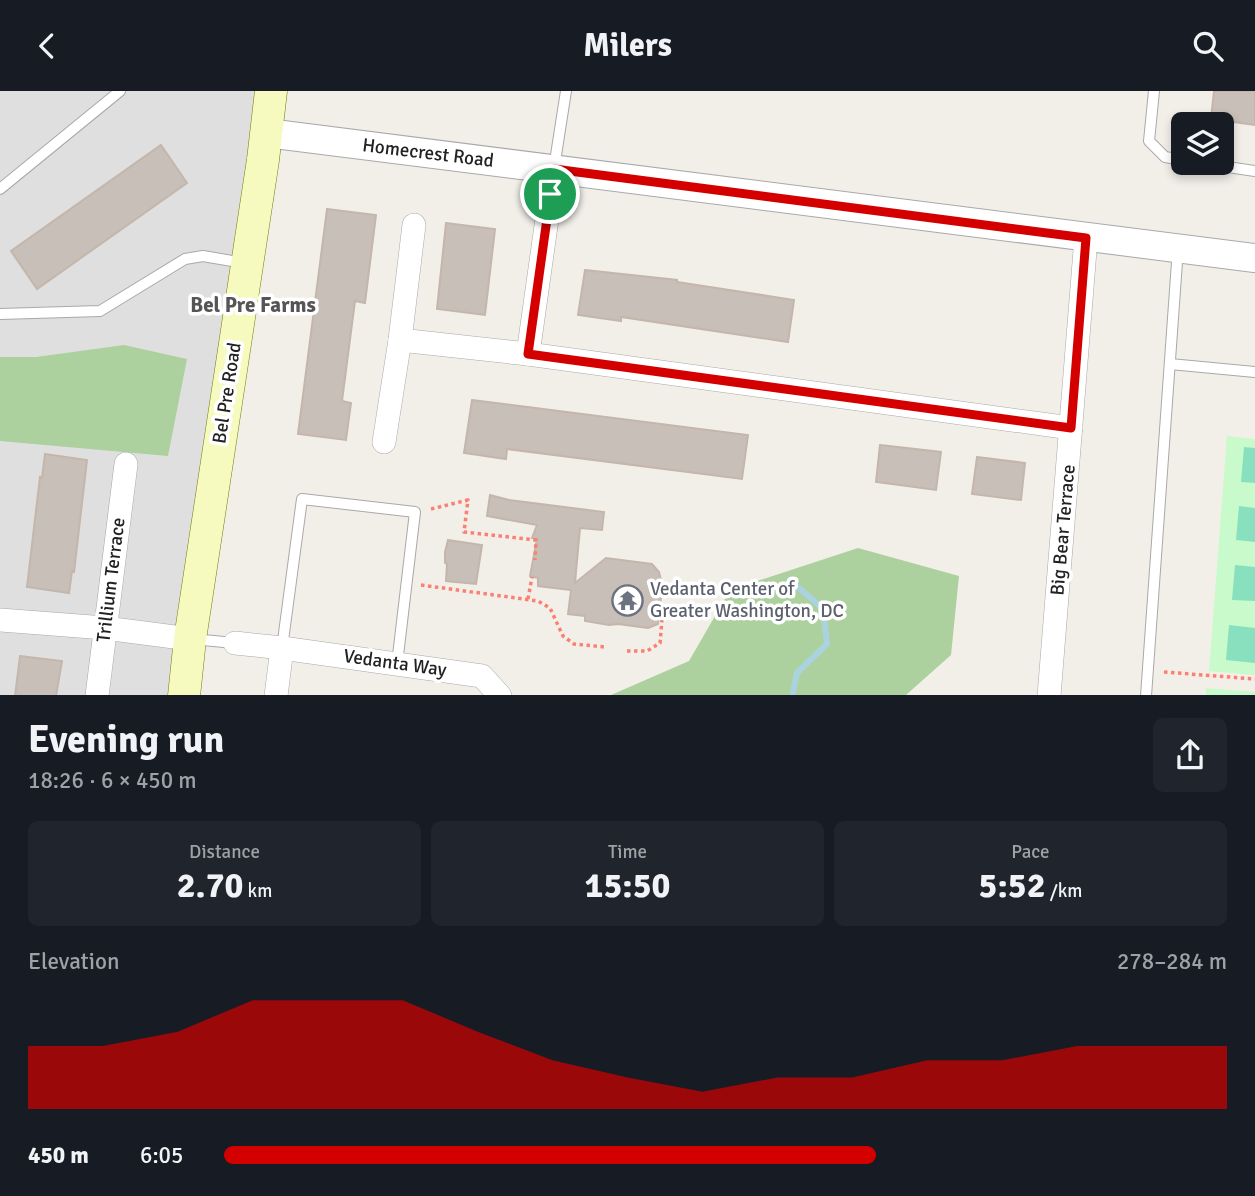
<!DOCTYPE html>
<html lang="en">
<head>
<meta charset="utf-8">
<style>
	:root { --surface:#171b24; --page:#20242c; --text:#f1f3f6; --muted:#9ea1a6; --accent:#d40000 }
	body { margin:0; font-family:Signika,sans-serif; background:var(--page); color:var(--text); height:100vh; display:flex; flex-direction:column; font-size:26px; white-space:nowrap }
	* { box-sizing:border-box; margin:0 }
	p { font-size:23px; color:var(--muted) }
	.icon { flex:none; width:38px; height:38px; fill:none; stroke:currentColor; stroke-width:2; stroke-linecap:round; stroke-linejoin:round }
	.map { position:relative; height:604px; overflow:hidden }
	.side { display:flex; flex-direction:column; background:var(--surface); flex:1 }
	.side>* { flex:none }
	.buttons { position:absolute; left:1171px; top:21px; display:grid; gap:14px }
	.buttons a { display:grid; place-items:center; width:63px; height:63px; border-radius:10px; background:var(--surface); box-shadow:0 4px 10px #0003; font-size:35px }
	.pin { position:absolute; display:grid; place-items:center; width:60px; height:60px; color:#fff; margin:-30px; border:4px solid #fff; border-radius:50%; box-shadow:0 2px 7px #0007 }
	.round { display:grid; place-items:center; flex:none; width:74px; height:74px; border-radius:10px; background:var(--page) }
	.head { display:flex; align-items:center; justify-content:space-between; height:119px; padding:0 28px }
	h1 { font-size:38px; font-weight:700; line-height:52px }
	.figures { display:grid; grid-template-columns:repeat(3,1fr); gap:10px; height:119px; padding:7px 28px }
	.figures div { display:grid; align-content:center; border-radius:10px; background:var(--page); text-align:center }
	.figures b { font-size:35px; font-weight:700 }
	.figures small { font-size:19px; font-weight:400 }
	.figures p { font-size:19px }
	.chart { height:196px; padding:14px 28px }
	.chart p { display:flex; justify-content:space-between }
	.chart svg { width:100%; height:126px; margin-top:7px; fill:var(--accent); opacity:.7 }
	ul { padding:0 28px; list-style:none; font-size:23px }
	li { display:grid; grid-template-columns:112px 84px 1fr; align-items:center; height:52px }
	li i { height:18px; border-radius:9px; background:var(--accent) }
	header { display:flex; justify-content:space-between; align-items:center; height:91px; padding:0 28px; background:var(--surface); font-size:32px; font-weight:700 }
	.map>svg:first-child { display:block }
</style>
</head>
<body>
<header><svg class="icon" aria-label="back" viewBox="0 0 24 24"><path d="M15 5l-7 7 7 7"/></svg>Milers<svg class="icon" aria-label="search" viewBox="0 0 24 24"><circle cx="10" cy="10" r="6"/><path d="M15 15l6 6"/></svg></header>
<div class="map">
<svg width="1255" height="605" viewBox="0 0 1255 605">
	<rect width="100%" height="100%" fill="#f2efe9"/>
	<!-- residential -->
	<path fill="#e0dfdf" d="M0,0H271L184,604H0Z"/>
	<!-- forest -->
	<g fill="#add19e">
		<path d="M124,254L187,268L168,365L0,350V266H36Z"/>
		<path d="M858,457L959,485L951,564L906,604H611L689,570L730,499Z"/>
	</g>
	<!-- park -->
	<g fill="#c8facc">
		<path d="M1227,345L1255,348V584L1209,580Z"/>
		<path d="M1206,597L1255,601V604H1206Z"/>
	</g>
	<!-- pitch -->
	<g fill="#88e0be">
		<path d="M1244,356L1255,357V392L1241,391Z"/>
		<path d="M1239,415L1255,417V451L1236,449Z"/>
		<path d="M1235,474L1255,476V510L1232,509Z"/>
		<path d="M1229,534L1255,537V572L1226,569Z"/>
	</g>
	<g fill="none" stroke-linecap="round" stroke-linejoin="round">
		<!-- stream -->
		<path stroke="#aad3df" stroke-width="6" d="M790,489L823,518L827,553L797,582L792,605"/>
	</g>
	<!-- building -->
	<g fill="#c7bfb8" stroke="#c4b6ab" stroke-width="2">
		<path d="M1214,0H1255V34L1211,28Z"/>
		<path d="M161,54L187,92L37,198L11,160Z"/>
		<path d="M327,118L376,124L365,212L355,210L342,310L351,312L346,349L298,343Z"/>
		<path d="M446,132L495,138L485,224L437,218Z"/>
		<path d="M585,179L677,189V191L794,209L788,251L621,226V230L578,224Z"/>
		<path d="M472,309L748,344L742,388L507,358L506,368L464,362Z"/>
		<path d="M880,354L941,361L936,399L876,391Z"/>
		<path d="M45,363L87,369L74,481L72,480L69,502L27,496L40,386L42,387Z"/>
		<path d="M977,366L1025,372L1021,409L972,403Z"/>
		<path d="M490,404L509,409L604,421L602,439L580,437L575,492L606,467L652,473L659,481L662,493L658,502L661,507L658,533L648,537L618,533L609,534L585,530V525L568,523L571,499L538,495V487L530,485L537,448L532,447L537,434L487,425Z"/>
		<path d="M448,449L482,454L476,493L446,490L447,473L445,472V461Z"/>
		<path d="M20,565L62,570L56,605H15Z"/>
	</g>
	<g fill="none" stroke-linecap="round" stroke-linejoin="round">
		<defs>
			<g id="service">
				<path d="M1154,0L1149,50L1165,66L1183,69"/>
				<path d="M1201,72L1255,80"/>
				<path d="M554,77L566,0"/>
				<path d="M0,98L120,0"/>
				<path d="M0,223L100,220L185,168L203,165L244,172"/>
				<path d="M1170,273L1255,281"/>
				<path d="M192,548L235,552"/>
				<path d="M282,557L302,408L415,421L397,573"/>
				<path d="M1146,605L1178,157"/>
			</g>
			<g id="minor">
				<path d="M554,78L528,263L1071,337"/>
				<path d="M414,134L400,249L528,263"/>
				<path d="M384,351L400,249"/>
				<path d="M0,529L105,537L190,548"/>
				<path d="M235,552L282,557"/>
				<path d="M97,605L126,373"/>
				<path d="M276,605L282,557L482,585L500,605"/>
				<path d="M1049,605L1086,147"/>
			</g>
			<path id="tertiary" d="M267,42L1255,167"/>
			<path id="secondary" d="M184,605L190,548L263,69L271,0"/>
		</defs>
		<!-- service casing -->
		<use href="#service" stroke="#a9a9a9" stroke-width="12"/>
		<!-- minor casing -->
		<use href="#minor" stroke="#a9a9a9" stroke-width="24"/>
		<!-- tertiary casing -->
		<use href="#tertiary" stroke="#a9a9a9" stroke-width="30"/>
		<!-- secondary casing -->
		<use href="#secondary" stroke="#707d05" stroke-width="33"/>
		<!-- path -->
		<g stroke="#fa8072" stroke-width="3.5" stroke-dasharray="3.5 3.5" stroke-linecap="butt">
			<path d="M431,418L468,409L464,441L536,449L535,469"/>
			<path d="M421,494L538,510L550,517L563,545L574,553L605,556"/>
			<path d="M528,508L532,486"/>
			<path d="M627,560H647L660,552L662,529"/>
			<path d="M1164,581L1255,588"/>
		</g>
		<!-- service -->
		<use href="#service" stroke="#fff" stroke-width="10"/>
		<!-- minor -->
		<use href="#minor" stroke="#fff" stroke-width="23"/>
		<!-- tertiary -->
		<use href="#tertiary" stroke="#fff" stroke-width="28"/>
		<!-- secondary -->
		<use href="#secondary" stroke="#f7fabf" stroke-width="32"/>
	</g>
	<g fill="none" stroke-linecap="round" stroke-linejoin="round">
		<defs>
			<path id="route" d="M554,78L1086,147L1071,337L528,263Z"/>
		</defs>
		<!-- route casing -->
		<use href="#route" stroke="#fff" stroke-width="14"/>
		<!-- route -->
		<use href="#route" stroke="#d40000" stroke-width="9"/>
	</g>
	<!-- icons -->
	<defs>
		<symbol id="temple-ring" viewBox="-11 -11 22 22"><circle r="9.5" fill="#fff" stroke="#6b7280" stroke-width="1.5"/><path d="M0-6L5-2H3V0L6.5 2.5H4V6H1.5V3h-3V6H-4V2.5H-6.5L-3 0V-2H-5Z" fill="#6b7280"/></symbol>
	</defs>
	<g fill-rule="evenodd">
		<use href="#temple-ring" x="610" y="492" width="35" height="35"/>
	</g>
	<g text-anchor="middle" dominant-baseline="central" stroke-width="7" stroke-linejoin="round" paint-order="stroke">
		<!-- street labels -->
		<g font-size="19" fill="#222" stroke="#fff">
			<text transform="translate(428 62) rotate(7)">Homecrest Road</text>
			<text transform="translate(227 302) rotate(-81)">Bel Pre Road</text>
			<text transform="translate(1063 439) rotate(-85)">Big Bear Terrace</text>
			<text transform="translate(111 489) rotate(-83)">Trillium Terrace</text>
			<text transform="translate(395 572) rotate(8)">Vedanta Way</text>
		</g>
		<!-- worship labels -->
		<g font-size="19" fill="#5b616d" stroke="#fff" text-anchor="start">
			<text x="650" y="498">Vedanta Center of<tspan x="650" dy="22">Greater Washington, DC</tspan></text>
		</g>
		<!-- neighbourhood labels -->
		<g font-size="21" font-weight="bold" fill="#555" stroke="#fff">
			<text x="253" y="214">Bel Pre Farms</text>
		</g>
	</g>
</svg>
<div class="buttons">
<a><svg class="icon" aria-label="layers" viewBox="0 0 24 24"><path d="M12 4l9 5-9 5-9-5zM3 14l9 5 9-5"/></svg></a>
</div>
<div class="pin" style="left:550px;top:103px;background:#1e9e55"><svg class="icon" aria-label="arrive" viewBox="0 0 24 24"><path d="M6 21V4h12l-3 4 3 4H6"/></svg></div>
</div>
<section class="side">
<div class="head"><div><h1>Evening run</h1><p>18:26 · 6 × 450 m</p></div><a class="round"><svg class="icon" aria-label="share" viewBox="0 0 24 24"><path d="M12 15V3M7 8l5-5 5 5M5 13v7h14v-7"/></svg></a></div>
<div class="figures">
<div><p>Distance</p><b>2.70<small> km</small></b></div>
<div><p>Time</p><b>15:50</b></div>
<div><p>Pace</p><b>5:52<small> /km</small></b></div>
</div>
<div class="chart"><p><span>Elevation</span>278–284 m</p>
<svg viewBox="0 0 160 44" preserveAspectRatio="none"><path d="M0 44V22L10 22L20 17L30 6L40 6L50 6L60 17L70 27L80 33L90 38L100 33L110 33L120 27L130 27L140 22L150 22L160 22V44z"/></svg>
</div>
<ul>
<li><b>450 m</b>6:05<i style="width:65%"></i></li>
</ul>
</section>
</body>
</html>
